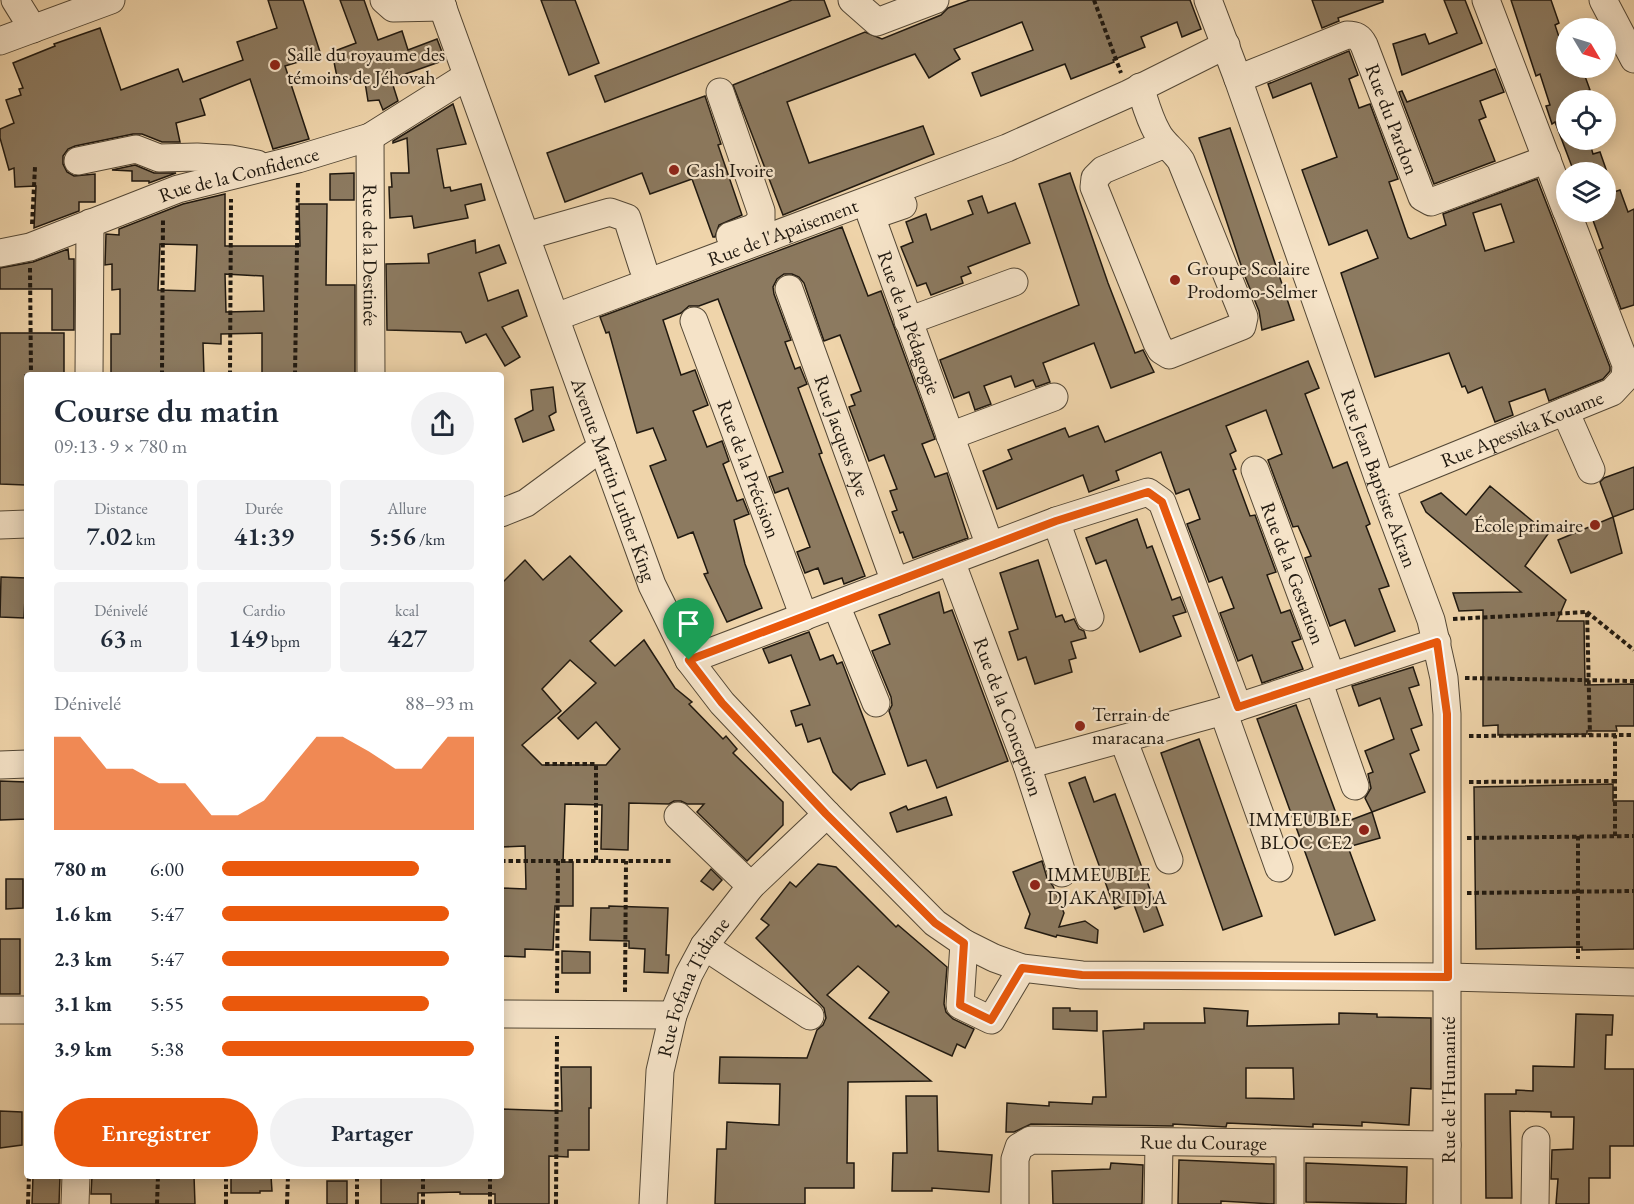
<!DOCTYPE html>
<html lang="fr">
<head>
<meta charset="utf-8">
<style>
	:root { --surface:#fff; --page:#f2f2f3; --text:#1f2937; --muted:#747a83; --accent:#ea580c }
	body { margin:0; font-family:"EB Garamond",serif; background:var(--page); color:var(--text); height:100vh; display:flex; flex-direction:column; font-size:22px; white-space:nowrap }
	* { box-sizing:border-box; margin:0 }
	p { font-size:20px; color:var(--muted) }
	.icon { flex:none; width:33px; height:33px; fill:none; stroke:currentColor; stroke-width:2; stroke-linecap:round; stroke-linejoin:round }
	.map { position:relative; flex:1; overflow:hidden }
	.drawer { position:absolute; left:24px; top:372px; width:480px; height:807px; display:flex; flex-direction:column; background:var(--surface); border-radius:6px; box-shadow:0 3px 15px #0003 }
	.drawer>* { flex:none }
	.needle { width:39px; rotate:128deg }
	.controls { position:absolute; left:1556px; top:18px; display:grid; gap:12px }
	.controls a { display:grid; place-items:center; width:60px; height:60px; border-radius:50%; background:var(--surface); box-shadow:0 3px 15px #0003; font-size:30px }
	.pin { position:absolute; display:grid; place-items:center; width:51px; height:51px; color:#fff; margin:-62px -26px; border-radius:50% 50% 50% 0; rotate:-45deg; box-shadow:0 0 6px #0007 }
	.pin .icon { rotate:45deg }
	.round { display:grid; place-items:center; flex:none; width:63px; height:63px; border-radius:32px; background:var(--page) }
	.head { display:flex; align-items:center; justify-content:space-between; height:102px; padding:0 30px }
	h1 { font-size:33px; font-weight:600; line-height:45px }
	.metrics { display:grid; grid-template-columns:repeat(3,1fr); gap:9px; height:102px; padding:6px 30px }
	.metrics div { display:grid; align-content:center; border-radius:6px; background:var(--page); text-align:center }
	.metrics b { font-size:26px; font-weight:600 }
	.metrics small { font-size:16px; font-weight:400 }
	.metrics p { font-size:16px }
	.chart { height:168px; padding:12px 30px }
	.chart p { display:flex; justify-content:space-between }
	.chart svg { width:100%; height:108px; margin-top:6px; fill:var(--accent); opacity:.7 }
	.primary-button { display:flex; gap:12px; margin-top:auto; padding:12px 30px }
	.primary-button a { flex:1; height:69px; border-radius:36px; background:var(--accent); color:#fff; font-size:24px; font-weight:600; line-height:69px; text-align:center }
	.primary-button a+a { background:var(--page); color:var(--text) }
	ul { padding:0 30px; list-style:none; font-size:20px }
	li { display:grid; grid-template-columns:96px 72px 1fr; align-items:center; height:45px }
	li i { height:15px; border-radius:8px; background:var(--accent) }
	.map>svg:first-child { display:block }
</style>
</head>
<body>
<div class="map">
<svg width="1634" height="1204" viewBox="0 0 1634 1204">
	<rect width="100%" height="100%" fill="#efd4aa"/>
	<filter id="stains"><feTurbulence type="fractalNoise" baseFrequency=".00333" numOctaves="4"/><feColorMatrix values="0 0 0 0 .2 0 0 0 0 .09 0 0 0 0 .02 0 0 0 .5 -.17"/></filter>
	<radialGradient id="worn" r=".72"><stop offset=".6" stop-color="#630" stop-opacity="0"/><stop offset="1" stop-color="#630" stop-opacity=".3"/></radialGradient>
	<!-- building -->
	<g fill="#8c7a60" stroke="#201910" stroke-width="1.5" fill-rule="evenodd">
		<path d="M268,0H303L321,55L285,66L309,139L273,149L250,79L200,99L205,115L176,123L180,142H162L142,134H133L75,146L68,149L63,156V164L67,172L74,176L95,174V202H79V211L34,228L36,186L15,187L14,168L9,170L0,138V129L14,123L6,100L21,95L19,89L23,88L13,63L55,46L54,44L100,28L121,90L178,69L183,82L243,60L237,42L277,28Z"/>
		<path d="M340,0H364L378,40L402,31L408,50L437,39L445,60L391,79L398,101L383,110L379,100L368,101L364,76L338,82L332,52L356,43Z"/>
		<path d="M541,0H575L599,63L569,75Z"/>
		<path d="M792,0H824L830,16L605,102L595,76Z"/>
		<path d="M970,0H1190L1201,29L1182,37L1177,22L1141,37L1145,47L1113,60L1114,62L1071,79L1065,64L981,96L972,73L1033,50L1022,22L954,49L960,59L929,78L915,54L787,102L809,163L923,126L934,154L783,215L733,85L865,32L882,39L941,15L948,8Z"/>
		<path d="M1312,0H1383V2L1338,18L1339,21L1322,28Z"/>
		<path d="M1444,0H1465L1482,43L1402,75L1393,44L1425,34L1429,44L1457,33Z"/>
		<path d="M1511,0H1551L1559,23L1555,25L1566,58V68H1582L1590,90L1575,95L1576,100H1566V140H1589L1593,154L1600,152L1607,172H1574L1555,122L1552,124L1546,106L1550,105L1540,74L1536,76Z"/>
		<path d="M1349,51L1358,75L1349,79L1359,108L1370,104L1398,179L1389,182L1408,237L1411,239L1446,225L1443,214L1537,179L1610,367V371L1603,379L1549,401L1545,389L1509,402L1513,415L1495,422L1482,387L1468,393L1465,386L1462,387L1449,353L1375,377L1341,273L1378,258L1367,230L1329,245L1302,170L1337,157L1311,83L1273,98L1268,84ZM1501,204L1514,242L1485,251L1473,213Z"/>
		<path d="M1495,69L1504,92L1480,101L1486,117L1479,120L1495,161L1434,184L1399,92L1402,91L1407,102Z"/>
		<path d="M705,96L721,144L718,145L742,215L719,225L715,237H713L692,179L650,194L642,173L565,202L547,153Z"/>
		<path d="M453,104L466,144L437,149L444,188L450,187L451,191L481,184L485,200L465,205L468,218L414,228L412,216L390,218L389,187H392L391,173H409L407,138L393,143V141Z"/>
		<path d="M1230,128L1294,320L1262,330L1259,311L1244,274L1199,138Z"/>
		<path d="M135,165L154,173H176L149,183V181H132V171L112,170Z"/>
		<path d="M354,173V200H330V174Z"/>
		<path d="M1070,173L1108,283L1135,353L1143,350L1154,372L1111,388L1094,343L1043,363L1050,382L1036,387L1033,380L1015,387L1011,376L984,386L991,404L975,410L969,392L954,398L940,360L1079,305L1039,184Z"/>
		<path d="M1620,190L1628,212L1634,209V305L1621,309L1599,250L1603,248L1590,212H1605V195Z"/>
		<path d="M225,194V246H300L299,204H327L326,285H355V375H262V333L221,334V344L203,343L204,375L111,374V334H120V289L112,290V264L105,265L106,234L119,235V229L183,204ZM160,244L197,245L195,291L158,290ZM225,274L263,276L264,311L226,312Z"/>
		<path d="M982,196L988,213L1015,203L1030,243L968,267L971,273L961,277L963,283L931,295L926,283L917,286L901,247L913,242L906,222L926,214L931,230L973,214L968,201Z"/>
		<path d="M842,227L868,296L881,291L935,439L922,444L935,477L947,473L968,538L913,558L903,532L900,533L892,512L897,510L890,491L897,489L884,455L869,461L849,407L855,405L851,395L861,391L840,335L824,341L804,283L799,277L792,274H784L777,279L773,287L774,294L791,340L785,342L795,369L800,367L807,384L798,388L822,453L819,454L865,576L844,584L842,578L824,584L818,568L805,573L797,552L810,547L788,488L775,493L769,477L783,472L718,299L699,306H689L681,313L663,320L681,375L695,370L708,405L693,411L707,447L722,441L729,461L723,464L737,501L743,499L749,514L734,520L745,564L762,608L727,622L704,574L708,573L693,532L678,538L650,466L666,460L653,428L637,433L609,332L606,333L600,317Z"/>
		<path d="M475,240L476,253L499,245L506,263L479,273L488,301L518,290L527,316L502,327L520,357L505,366L486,334L466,343L461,332L387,330L386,264L429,263L428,254Z"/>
		<path d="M68,249L69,259H74V330H52V289H0V268L33,262Z"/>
		<path d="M0,333H64V375H25V485L0,484Z"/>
		<path d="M1308,361L1319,388L1305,394L1333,468L1347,462L1370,524L1366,526L1389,586L1379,589L1395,631L1355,646L1345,620L1330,626L1305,558L1311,556L1298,526L1293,527L1268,460L1282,454L1266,410L1226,426L1236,451L1230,454L1236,469L1233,470L1250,516L1255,515L1276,572L1267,575L1281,613L1290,610L1301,639L1292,642L1303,669L1262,683L1252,655L1238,661L1220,613L1234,608L1222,577L1209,582L1187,524L1200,519L1189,489L1176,494L1161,452L1116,471L1119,480L1089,492L1083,475L997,509L983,471L1012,459L1008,450L1065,428L1069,437L1098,426L1105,442Z"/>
		<path d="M553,387L556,412L549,416L554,430L523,442L515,419L533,410L531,390Z"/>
		<path d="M1634,467V509L1613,517L1600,482L1604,478Z"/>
		<path d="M1490,486L1548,534L1525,566L1566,600L1557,621H1584L1585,685L1634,684V726H1616L1617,731H1587V734L1498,735V725L1483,726V610L1459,611L1453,593L1521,592L1426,512L1421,502L1441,493L1466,515Z"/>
		<path d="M1613,517L1622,553L1571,573L1558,540Z"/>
		<path d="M1137,519L1147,548L1152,546L1172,600L1180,597L1186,612L1173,616L1181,636L1140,652L1106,560L1096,564L1086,538Z"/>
		<path d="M570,556L622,611L590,641L615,666L644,640L675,688L692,702L689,704L723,739L726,736L737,749L733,753L783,802V825L747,861L697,812L704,804H687L681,801H674L669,804L629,803L628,850L601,849L602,805L565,804L563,862H573V906H555L553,950L525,949V957L501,956V888L526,889L525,846L501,847V584L525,560L543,580ZM570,660L596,683L558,718L578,739L596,722L620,749L606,765H542L522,745L561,711L542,689Z"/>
		<path d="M1038,560L1056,617L1062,615L1065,622L1074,619L1079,629L1084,631L1086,638L1071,642L1076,658L1069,660L1072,672L1035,684L1026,657L1018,660L1009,632L1018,629L1000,573Z"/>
		<path d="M1,577L26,578L24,618L0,617Z"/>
		<path d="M939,592L944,613L952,610L1008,761L937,788L926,760L908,766L889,711L892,705L891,697L872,651L890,644L879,615Z"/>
		<path d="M809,632L820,660L833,655L837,664L842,662L885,774L859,783L851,790L833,772L820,738L808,742L802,724L796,726L791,711L810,705L791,655L769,663L763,649Z"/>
		<path d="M1413,667L1419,685L1409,688L1422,725L1411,729L1419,750L1410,754L1425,792L1372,812L1365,798L1371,788L1368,774L1373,772L1365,751L1394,739L1380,698L1359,706L1352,686Z"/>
		<path d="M1296,705L1340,824L1372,812L1380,838L1348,847L1375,920L1335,935L1257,719Z"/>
		<path d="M1199,739L1262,916L1223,930L1161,753Z"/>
		<path d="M1085,777L1094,802L1115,794L1163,925L1144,932L1133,902L1115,909L1069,783Z"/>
		<path d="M0,781L26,782L27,819L0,820Z"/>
		<path d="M1613,784V801H1634V949L1582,950V947L1476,949L1474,787Z"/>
		<path d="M946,797L952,815L897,832L890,813L906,806L908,810Z"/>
		<path d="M1042,861L1047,878L1053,886L1064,913L1059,927L1085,921L1098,930L1097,943L1057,935L1056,937L1025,928L1030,914L1013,872Z"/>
		<path d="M818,864L836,867L896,927L898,925L947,967L944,1004L946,1012L953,1019L974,1029L965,1048L957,1044L952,1056L869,1018L889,992L858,966L827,995L931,1081L848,1082L847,1163H854V1188H805V1204H715L717,1149H726L727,1122L779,1125L780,1084L719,1083L720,1057L807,1058L817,1030L823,1025L826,1018L824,1008L756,938L769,925L761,919L790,882L796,887Z"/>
		<path d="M711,869L722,880L713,890L701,881Z"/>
		<path d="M6,879H23V908L6,909Z"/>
		<path d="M609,906L668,908L666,955H669L668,973L644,972L645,949L629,948V941L590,940L591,908H609Z"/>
		<rect x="0" y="939" width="20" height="55"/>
		<path d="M562,951L590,952V973H562Z"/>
		<path d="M1053,1008H1070V1011H1097V1031L1053,1029Z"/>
		<path d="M1204,1008L1248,1011L1247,1026L1339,1024V1013L1377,1014V1017L1431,1018V1089L1411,1088L1409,1125L1362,1122V1126L1313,1124V1127L1227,1123L1226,1127L1173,1124V1126L1031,1124L1014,1132H1006L1007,1103L1049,1106V1102L1092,1104L1093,1097H1106L1103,1031L1144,1029V1023H1205ZM1246,1068H1293L1294,1099L1246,1098Z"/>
		<path d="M1576,1014L1613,1015L1612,1035H1606L1605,1069H1634V1146H1610V1178H1589V1204H1556L1558,1179H1551L1552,1150L1573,1149L1574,1117H1551V1112L1510,1111L1512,1198H1486L1485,1094H1516V1090L1533,1091V1066L1574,1067Z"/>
		<path d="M561,1067H591V1108H589V1150H568V1157L549,1156V1204H495V1194H460V1192L418,1193V1204H381V1176H501V1109L562,1111Z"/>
		<path d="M906,1096H937L938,1151L992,1155L989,1192L932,1188V1191H892L893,1153H907Z"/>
		<path d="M0,1111L22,1112V1145L0,1148Z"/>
		<path d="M1179,1160L1274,1164V1204L1221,1201V1204H1178Z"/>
		<path d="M1111,1163L1143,1165L1142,1204H1053L1052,1171L1110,1169Z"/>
		<path d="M1306,1163L1407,1167L1406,1204L1306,1202Z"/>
		<path d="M33,1176H60L59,1204H32Z"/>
		<path d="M92,1176H194L195,1204H111V1194H91Z"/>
		<path d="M231,1176H271L272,1191H260V1193H231Z"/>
		<rect x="327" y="1181" width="20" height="23"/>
	</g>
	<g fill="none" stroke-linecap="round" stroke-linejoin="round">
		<defs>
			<g id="minor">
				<path d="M15,0L33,29"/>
				<path d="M384,0L393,8L443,7"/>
				<path id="s1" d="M440,0L652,585L689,660L722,703L827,814L935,923L964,943L994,958L1022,968L1082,975L1448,977L1634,982"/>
				<path d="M852,0L877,22L935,0"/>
				<path id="s2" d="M1208,0L1238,79L1381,486L1431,620L1444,678L1447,714V1204"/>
				<path d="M1486,0L1566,210"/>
				<path d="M1603,0L1634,59"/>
				<path d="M0,41L111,0"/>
				<path id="s3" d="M1238,79L1347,35C1356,35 1360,37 1364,45L1422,197L1431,202L1547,159"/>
				<path d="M1140,87C1145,102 1149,118 1157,132C1163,144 1174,150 1181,161L1244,317L1242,326L1169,355L1161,350L1157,343L1094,187L1095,178L1103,170L1165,144"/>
				<path d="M720,92L761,211V221L753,228L730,236"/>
				<path id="s4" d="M370,137L371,375"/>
				<path d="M78,161L136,149L159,158L197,157L231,159L257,164"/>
				<path id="s5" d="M903,205L871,216L990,546"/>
				<path d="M526,236L610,212L627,218L643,268"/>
				<path id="s6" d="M0,253L30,247L178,189L298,159L370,137L467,76"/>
				<path id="s7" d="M789,289L895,582"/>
				<path id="s8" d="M556,317L1007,148L1128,94L1226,45"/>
				<path id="s9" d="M694,321L804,617"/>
				<path d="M908,321L1014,282"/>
				<path d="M89,375L90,223"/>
				<path d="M1565,411L1591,470"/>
				<path d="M950,436L1054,397"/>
				<path id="s10" d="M1255,470L1331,675"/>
				<path id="s11" d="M1381,486L1612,392L1625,378L1626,365L1567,212"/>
				<path d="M501,513L526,503L602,447"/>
				<path d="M1056,521L1090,617"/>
				<path d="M0,525L27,524"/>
				<path id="s12" d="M951,561L1027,765L1062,873"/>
				<path d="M836,605L876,703"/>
				<path d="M689,660L1056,521L1148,492L1162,502L1238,707"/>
				<path d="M1318,680L1355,786"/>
				<path d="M1223,711L1279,868"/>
				<path d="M1123,739L1169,860"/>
				<path d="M0,765L27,764"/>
				<path d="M1027,765L1238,707L1437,642"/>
				<path d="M678,816L751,886"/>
				<path d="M964,943L960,1005L991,1020L1022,968"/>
				<path d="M704,946L810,1016"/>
				<path d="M0,1010H27"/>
				<path d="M501,1014L673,1015"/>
				<path d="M75,1204L76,1176"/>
				<path id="s13" d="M653,1204L660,1071L673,1015L689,974L704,946L751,886L827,814"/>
				<path id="s14" d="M1015,1204V1159L1019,1147L1031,1140L1447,1145"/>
				<path d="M1158,1204L1159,1143"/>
				<path d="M1290,1204V1144"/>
				<path d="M1535,1204L1536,1140"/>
			</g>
		</defs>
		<!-- minor casing -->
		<use href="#minor" stroke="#544836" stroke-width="29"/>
		<!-- path -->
		<g stroke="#201910" stroke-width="4" stroke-dasharray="4.5 3" stroke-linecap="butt">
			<path d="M1094,0L1121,73"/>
			<path d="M32,224L35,167"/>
			<path d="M30,268L31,375"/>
			<path d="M162,375L163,218"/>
			<path d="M230,375L231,199"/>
			<path d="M295,375L298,181"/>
			<path d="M1587,612L1634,650"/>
			<path d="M1453,619L1587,612L1590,735"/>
			<path d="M1465,678L1634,681"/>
			<path d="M1469,736L1634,735"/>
			<path d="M545,764H596V861"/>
			<path d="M1469,782L1615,781"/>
			<path d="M1578,836V959"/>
			<path d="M1615,836V735"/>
			<path d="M1467,838L1634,836"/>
			<path d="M501,861H671"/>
			<path d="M1467,893L1634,891"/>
			<path d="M625,992L626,861"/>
			<path d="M557,993L558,861"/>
			<path d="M28,1204L29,1176"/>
			<path d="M157,1204L158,1176"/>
			<path d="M226,1204V1176"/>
			<path d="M287,1204L288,1176"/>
			<path d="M357,1204V1176"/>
			<path d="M423,1204V1176"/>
			<path d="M490,1204V1176"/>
			<path d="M556,1204L557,1036"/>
		</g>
		<!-- minor -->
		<use href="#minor" stroke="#f5e3c8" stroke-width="27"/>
	</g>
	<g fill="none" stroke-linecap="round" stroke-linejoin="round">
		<defs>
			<path id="route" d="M1148,492L1162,502L1238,707L1437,642L1447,714L1448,977L1082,975L1022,968L991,1020L960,1005L964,943L935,923L826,814L722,703L689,660L1056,521Z"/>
		</defs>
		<!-- route casing -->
		<use href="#route" stroke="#fff" stroke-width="12"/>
		<!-- route -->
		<use href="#route" stroke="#ea580c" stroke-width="8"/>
	</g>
	<!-- markers -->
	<g fill="#8f2418" stroke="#f5e3c8" stroke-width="2">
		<circle cx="275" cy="65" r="6"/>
		<circle cx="674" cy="170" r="6"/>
		<circle cx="1175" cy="280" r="6"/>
		<circle cx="1595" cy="525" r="6"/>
		<circle cx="1080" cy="726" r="6"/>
		<circle cx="1364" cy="830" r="6"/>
		<circle cx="1035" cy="885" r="6"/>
	</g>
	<g text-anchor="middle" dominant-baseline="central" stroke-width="4.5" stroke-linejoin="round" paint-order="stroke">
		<!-- poi labels -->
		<g font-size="20" fill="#201910" stroke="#f5e3c8" text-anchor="start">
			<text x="287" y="54">Salle du royaume des<tspan x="287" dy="23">témoins de Jéhovah</tspan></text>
			<text x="686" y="170">Cash Ivoire</text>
			<text x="1187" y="268">Groupe Scolaire<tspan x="1187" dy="23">Prodomo-Selmer</tspan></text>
			<text x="1583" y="525" text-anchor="end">École primaire</text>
			<text x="1092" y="714">Terrain de<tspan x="1092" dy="23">maracana</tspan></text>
			<text x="1352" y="819" text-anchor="end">IMMEUBLE<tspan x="1352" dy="23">BLOC CE2</tspan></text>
			<text x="1047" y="874">IMMEUBLE<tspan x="1047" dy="23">DJAKARIDJA</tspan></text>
		</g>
		<!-- street labels -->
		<g font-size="20" fill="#201910" stroke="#f5e3c8">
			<text stroke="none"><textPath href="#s3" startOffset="218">Rue du Pardon</textPath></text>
			<text stroke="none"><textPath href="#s6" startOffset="252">Rue de la Confidence</textPath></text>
			<text stroke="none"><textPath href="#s8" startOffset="242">Rue de l'Apaisement</textPath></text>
			<text stroke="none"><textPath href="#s4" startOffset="118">Rue de la Destinée</textPath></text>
			<text stroke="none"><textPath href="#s5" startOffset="147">Rue de la Pédagogie</textPath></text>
			<text stroke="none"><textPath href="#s11" startOffset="152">Rue Apessika Kouame</textPath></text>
			<text stroke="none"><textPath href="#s7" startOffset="156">Rue Jacques Aye</textPath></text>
			<text stroke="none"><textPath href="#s9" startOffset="158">Rue de la Précision</textPath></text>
			<text stroke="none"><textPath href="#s2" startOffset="508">Rue Jean Baptiste Akran</textPath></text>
			<text stroke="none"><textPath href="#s1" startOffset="510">Avenue Martin Luther King</textPath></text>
			<text stroke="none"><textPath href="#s10" startOffset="110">Rue de la Gestation</textPath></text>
			<text stroke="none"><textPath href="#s12" startOffset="166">Rue de la Conception</textPath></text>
			<text stroke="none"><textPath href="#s13" startOffset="224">Rue Fofana Tidiane</textPath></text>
			<text transform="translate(1448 1090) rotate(-90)">Rue de l'Humanité</text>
			<text stroke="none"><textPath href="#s14" startOffset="244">Rue du Courage</textPath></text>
		</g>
	</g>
	<rect width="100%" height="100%" filter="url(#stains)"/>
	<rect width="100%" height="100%" fill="url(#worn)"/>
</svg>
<div class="controls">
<a><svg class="needle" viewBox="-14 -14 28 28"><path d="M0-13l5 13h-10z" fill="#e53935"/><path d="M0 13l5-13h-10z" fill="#747a83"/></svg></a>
<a><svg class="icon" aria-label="locate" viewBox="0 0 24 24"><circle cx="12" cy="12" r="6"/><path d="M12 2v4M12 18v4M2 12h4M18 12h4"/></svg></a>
<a><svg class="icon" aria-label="layers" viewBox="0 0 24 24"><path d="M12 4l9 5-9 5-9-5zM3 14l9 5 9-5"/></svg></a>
</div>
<div class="pin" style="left:689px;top:660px;background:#1e9e55"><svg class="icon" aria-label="arrive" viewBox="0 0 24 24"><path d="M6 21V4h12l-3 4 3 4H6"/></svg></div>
<section class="drawer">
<div class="head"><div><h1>Course du matin</h1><p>09:13 · 9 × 780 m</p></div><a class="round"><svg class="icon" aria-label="share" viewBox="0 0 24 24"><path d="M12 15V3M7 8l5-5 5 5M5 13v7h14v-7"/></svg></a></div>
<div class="metrics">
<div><p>Distance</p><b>7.02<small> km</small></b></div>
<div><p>Durée</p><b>41:39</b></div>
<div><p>Allure</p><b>5:56<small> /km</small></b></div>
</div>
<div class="metrics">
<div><p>Dénivelé</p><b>63<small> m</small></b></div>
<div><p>Cardio</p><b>149<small> bpm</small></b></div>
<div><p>kcal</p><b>427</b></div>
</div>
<div class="chart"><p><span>Dénivelé</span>88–93 m</p>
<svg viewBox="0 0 160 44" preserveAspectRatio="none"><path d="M0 44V6L10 6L20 19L30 19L40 25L50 25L60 38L70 38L80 32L90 19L100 6L110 6L120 12L130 19L140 19L150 6L160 6V44z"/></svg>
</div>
<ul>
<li><b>780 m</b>6:00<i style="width:78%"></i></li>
<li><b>1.6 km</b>5:47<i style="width:90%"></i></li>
<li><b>2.3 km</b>5:47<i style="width:90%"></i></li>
<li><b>3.1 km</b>5:55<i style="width:82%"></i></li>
<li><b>3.9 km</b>5:38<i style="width:100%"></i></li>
</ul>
<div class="primary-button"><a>Enregistrer</a><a>Partager</a></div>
</section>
</div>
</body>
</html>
